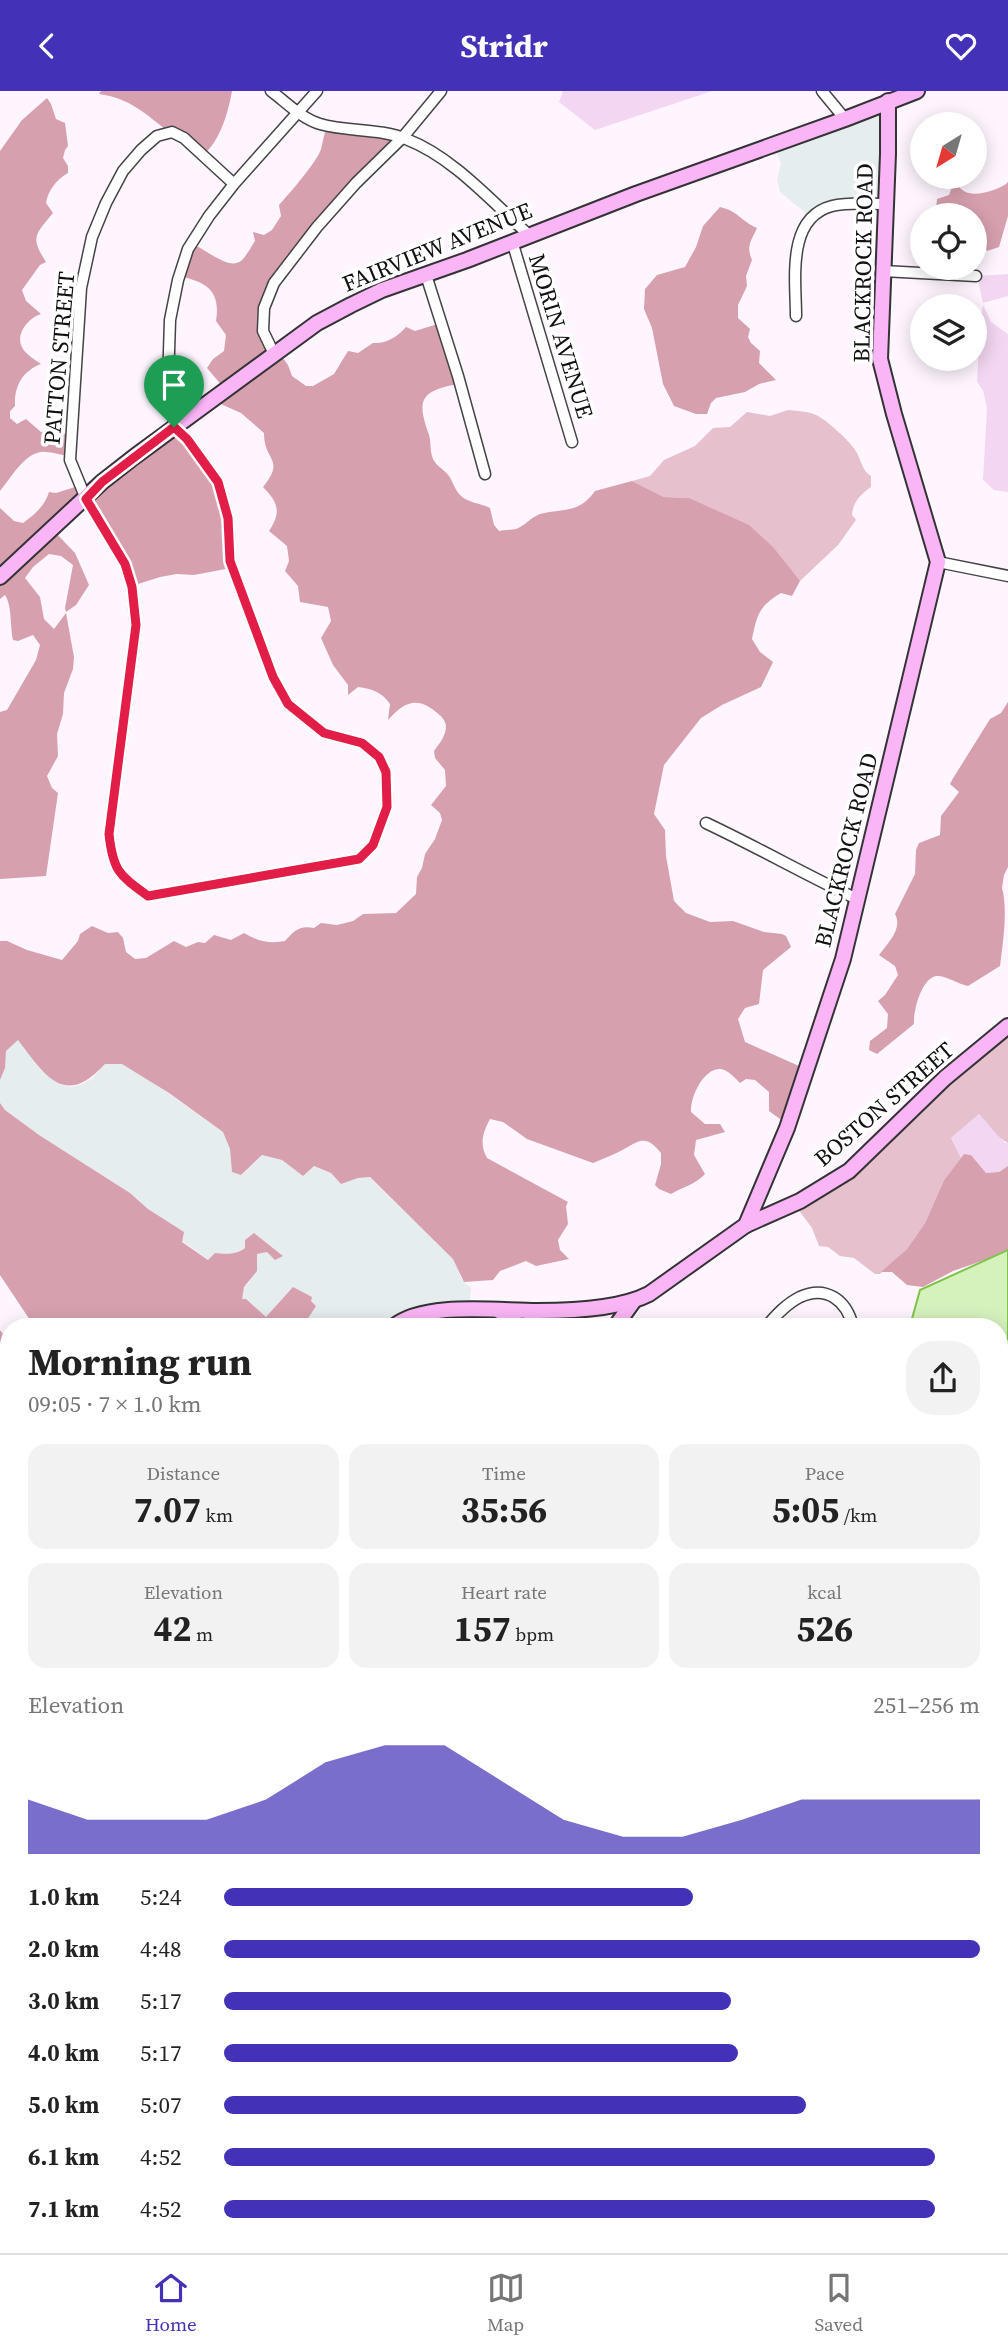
<!DOCTYPE html>
<html lang="en">
<head>
<meta charset="utf-8">
<style>
	:root { --surface:#fff; --page:#f2f2f2; --text:#222; --muted:#767676; --line:#e0e0e0; --accent:#4332b7 }
	body { margin:0; font-family:"Source Serif 4",serif; background:var(--page); color:var(--text); height:100vh; display:flex; flex-direction:column; font-size:26px; white-space:nowrap }
	* { box-sizing:border-box; margin:0 }
	p { font-size:23px; color:var(--muted) }
	.icon { flex:none; width:38px; height:38px; fill:none; stroke:currentColor; stroke-width:2; stroke-linecap:round; stroke-linejoin:round }
	.map { position:relative; flex:1; overflow:hidden }
	.details { position:absolute; left:0px; top:1227px; width:1008px; height:936px; display:flex; flex-direction:column; background:var(--surface); border-radius:28px 28px 0 0; box-shadow:0 4px 18px #0003 }
	.details>* { flex:none }
	.needle { width:46px; rotate:217deg }
	.fabs { position:absolute; left:910px; top:21px; display:grid; gap:14px }
	.fabs a { display:grid; place-items:center; width:77px; height:77px; border-radius:50%; background:var(--surface); box-shadow:0 4px 18px #0003; font-size:35px }
	.pin { position:absolute; display:grid; place-items:center; width:60px; height:60px; color:#fff; margin:-72px -30px; border-radius:50% 50% 50% 0; rotate:-45deg; box-shadow:0 0 7px #0007 }
	.pin .icon { rotate:45deg }
	.round { display:grid; place-items:center; flex:none; width:74px; height:74px; border-radius:28px; background:var(--page) }
	.headline { display:flex; align-items:center; justify-content:space-between; height:119px; padding:0 28px }
	h1 { font-size:38px; font-weight:700; line-height:52px }
	.metrics { display:grid; grid-template-columns:repeat(3,1fr); gap:10px; height:119px; padding:7px 28px }
	.metrics div { display:grid; align-content:center; border-radius:18px; background:var(--page); text-align:center }
	.metrics b { font-size:35px; font-weight:700 }
	.metrics small { font-size:19px; font-weight:400 }
	.metrics p { font-size:19px }
	.chart { height:196px; padding:14px 28px }
	.chart p { display:flex; justify-content:space-between }
	.chart svg { width:100%; height:126px; margin-top:7px; fill:var(--accent); opacity:.7 }
	ul { padding:0 28px; list-style:none; font-size:23px }
	li { display:grid; grid-template-columns:112px 84px 1fr; align-items:center; height:52px }
	li i { height:18px; border-radius:9px; background:var(--accent) }
	header { display:flex; justify-content:space-between; align-items:center; height:91px; padding:0 28px; background:var(--accent); color:#fff; font-size:32px; font-weight:700 }
	.tabs { display:flex; justify-content:space-around; align-items:center; height:98px; border-top:2px solid var(--line); background:var(--surface); font-size:19px; color:var(--muted) }
	.tabs a { display:grid; justify-items:center; gap:4px }
	.tabs .selected { color:var(--accent) }
	.map>svg:first-child { display:block }
</style>
</head>
<body>
<header><svg class="icon" aria-label="back" viewBox="0 0 24 24"><path d="M15 5l-7 7 7 7"/></svg>Stridr<svg class="icon" aria-label="heart" viewBox="0 0 24 24"><path d="M12 20l-8-8c-3-5 5-10 8-4 3-6 11-1 8 4z"/></svg></header>
<div class="map">
<svg width="1008" height="2162" viewBox="0 0 1008 2162">
	<rect width="100%" height="100%" fill="#fef5fe"/>
	<!-- industrial -->
	<g fill="#e6edee">
		<path d="M885,12L886,107L847,113L811,126L780,101L777,88L781,73L773,53Z"/>
		<path d="M18,949L41,979L62,994L71,996L80,994L92,988L105,973H122L148,988L223,1041L230,1058L232,1081L242,1084L262,1064L282,1069L303,1085L313,1075L331,1082L341,1093L358,1087L369,1086L454,1168L462,1189L471,1197L469,1217L456,1218L404,1235H303L266,1226L246,1208H242V1205L244,1196L249,1192L257,1163L267,1161L282,1164L254,1142L242,1160L230,1163L216,1162L209,1169L182,1150L183,1141L148,1118L130,1102L39,1044L5,1019L0,1012V989L5,977V960Z"/>
	</g>
	<!-- farmland -->
	<g fill="#f3d6f1">
		<path d="M563,0H712L595,39L559,11Z"/>
		<path d="M1008,183V205L983,212L977,185Z"/>
		<path d="M983,214L991,231L1008,243V401L994,399L983,389L987,317L983,299L977,291L980,231Z"/>
		<path d="M979,1023L1005,1052H1008V1075L999,1081L986,1082L971,1064L964,1063L961,1067L951,1047Z"/>
		<path d="M0,1351H9V1438L0,1472Z"/>
	</g>
	<!-- green -->
	<g fill="#e7c0cd">
		<path d="M788,319C797,320 808,320 816,324C826,328 853,353 857,362C862,372 862,379 871,385V396C860,404 853,411 852,424L856,429L838,454L800,490L689,407L664,406L632,390L650,385L664,369L695,355L713,337L730,336L747,321L770,325Z"/>
		<path d="M1008,934V1052C998,1048 988,1032 979,1023L951,1047L961,1067L944,1089L925,1132L907,1158L880,1183H875L854,1167L840,1165L828,1156L819,1155L812,1137L795,1114L848,1081Z"/>
	</g>
	<!-- forest -->
	<g fill="#d7a0af">
		<path d="M101,0H232C229,19 219,54 202,64C191,57 180,50 170,42C147,24 130,7 99,3Z"/>
		<path d="M47,7L51,13L56,28L65,32L68,55L65,59L63,67L68,75V82C57,88 48,99 46,112L53,122C35,144 30,146 46,171L40,174L22,199L26,210L41,223C28,227 14,244 23,258C27,264 35,269 41,273C22,280 14,296 15,315L10,320V327L17,333L26,328L41,341L51,340L70,344L69,365C61,364 47,360 41,361C24,363 10,388 0,400V60L22,29Z"/>
		<path d="M327,35L397,46L277,187L262,238L288,274L292,285L306,295H313L334,283L348,260L358,262L373,252C386,253 397,246 406,236L415,240L441,232L458,293C421,300 416,308 429,344C431,350 430,358 432,365C434,374 444,378 449,385C453,391 455,399 460,404C468,412 480,412 490,417L494,434L499,440C504,439 511,439 516,438C525,435 531,426 540,423C563,417 579,423 595,400L632,390L664,406L689,407L749,434L773,456L800,490L792,505L781,502C759,515 757,524 752,548L760,561L773,571L761,596L722,614L701,627L664,674L654,723L665,739L666,765L674,810L686,822L710,831L733,830L764,841L782,843L786,845L791,856L763,879L759,913L745,917L738,928L745,951L808,979L787,1033L769,1020V1001L755,989L746,988L740,992C735,987 728,979 721,978C704,976 690,1006 691,1021L705,1033H720L725,1041L696,1049L694,1064L705,1083C696,1093 683,1096 671,1103L659,1098L655,1094L661,1073V1062C648,1046 642,1047 626,1057C616,1063 604,1067 593,1072L527,1048L503,1031L490,1028C483,1041 479,1053 487,1067L568,1111L566,1115L568,1133L558,1149L560,1159L569,1168L536,1175L526,1170L500,1180L493,1189L464,1191L453,1168L370,1086L358,1087L341,1093L331,1082L314,1075L303,1085L282,1069L262,1064L241,1084L232,1081L230,1058L223,1041L169,1002L122,973H105C65,1017 46,986 18,949L6,960L5,977L0,989V850H7L27,859L62,869L78,850L80,843L92,835L108,842L118,841L123,847L126,861L135,868L146,867L174,850L186,856L198,851L205,852L214,844L231,849L244,842C257,850 270,853 285,850C294,840 299,834 314,837L321,832L337,834L353,830L363,823L396,822L416,803L417,786L422,777L425,763L435,748L442,729L440,722L431,714L446,695L445,679L435,667L434,660C439,653 446,645 446,635C445,628 441,625 436,621C417,605 404,611 388,629L390,613C382,601 372,598 358,596L348,604V594L333,574L321,547L331,530L328,516L300,511L298,495L285,480L289,470L287,455L269,440C281,422 279,412 263,396C286,367 264,371 264,342L241,322L214,310L224,297L207,277L213,268L224,260L226,244L216,230C221,199 206,191 179,185L192,153C206,158 230,181 242,169C247,164 251,156 255,150L253,141L264,144L272,139L281,125L279,114C289,103 317,71 321,58C323,50 324,43 327,35Z"/>
		<path d="M954,91C958,95 963,101 969,102C978,105 1002,98 1008,91V125L999,156L987,160L982,150L975,145V124H939L936,119L937,108L949,104Z"/>
		<path d="M720,116C740,121 739,129 757,137C751,150 746,155 752,169L746,185L747,195L738,214V227L750,238L748,246L751,252L760,260L759,272L776,289L759,293L745,301L716,307L711,312L707,323H696L674,315L663,293L652,237L644,218L645,198L657,184L685,176L696,156L703,135Z"/>
		<path d="M173,337L204,373L219,402L231,477L194,484L177,483L160,486L132,495L93,424L80,412L52,438L75,462L89,494L76,514L66,521L65,517L73,474L61,465L49,463L33,476L25,487L40,506L44,528L54,538L66,522L74,566L73,578L64,602L63,623L57,643L58,665L47,685L52,697L58,702L46,785L0,788V621L7,619L36,569L40,554L33,544L18,550L13,549C10,535 12,514 5,504L0,508V417L14,430L23,432C34,424 45,415 49,401L56,402L75,396L78,408Z"/>
		<path d="M1008,611V776L1004,784L1002,797C1008,819 1003,851 1000,875L968,895C958,893 945,884 936,885C921,888 913,921 914,933L877,963L869,959L870,950L887,937L888,923L878,910L885,904L898,884L895,875L879,864C888,852 903,838 895,823L915,783L916,759L919,752L940,744L941,725L959,701L950,693L952,689L990,628L1001,622Z"/>
		<path d="M0,1012L5,1019L39,1044L130,1102L148,1118L184,1141L182,1151L208,1169L215,1162C225,1163 237,1164 245,1157V1149L254,1142L283,1165L275,1169L267,1161L257,1163V1180L244,1196L242,1208H246L266,1226L293,1196L312,1206L311,1210L316,1215L303,1235H34L0,1184Z"/>
		<path d="M964,1063L971,1064L986,1082L999,1081L1008,1075V1161L953,1180L923,1196L907,1194L892,1181H881L907,1158L925,1132L944,1089Z"/>
		<path d="M0,1239L9,1252V1351H0Z"/>
		<path d="M9,1438V1549L0,1555V1472Z"/>
		<path d="M999,1807L1008,1810V2111L999,2108Z"/>
		<path d="M0,1808L9,1821V1905L0,1903Z"/>
		<path d="M346,2154H547L548,2162H340Z"/>
		<path d="M618,2154H830L829,2162H620Z"/>
	</g>
	<!-- water -->
	<path fill="#d5f2bd" stroke="#7ec449" stroke-width="2" d="M1008,1159V1263L999,1265V1236L910,1235L920,1199Z"/>
	<g fill="none" stroke-linecap="round" stroke-linejoin="round">
		<defs>
			<g id="street">
				<path d="M271,0C286,11 302,28 320,33C348,41 379,37 406,48C453,66 491,110 529,144"/>
				<path d="M822,0L845,28"/>
				<path d="M234,93L184,47L172,41L157,45L141,59L123,80L106,112L92,146L81,197L70,369L86,408L125,473L132,496L136,535L109,743C113,780 119,784 148,805L359,768L373,754L387,716L386,681L379,666L362,652L324,642L288,613L273,586L230,470L228,427L218,391L187,348L175,336L168,292L170,229L178,189L188,158L209,125L234,93L317,0"/>
				<path d="M512,150L572,351"/>
				<path d="M883,180L976,185"/>
				<path d="M426,184L458,285L485,383"/>
				<path d="M796,225C796,189 786,127 832,115C849,111 869,113 886,113"/>
				<path d="M274,263L263,240L264,217L274,192L317,136L356,92L403,46L441,0"/>
				<path d="M938,471L1008,485"/>
				<path d="M706,732C757,756 806,784 857,808"/>
				<path d="M766,1236C776,1224 786,1213 800,1206C826,1194 847,1209 853,1236"/>
				<path d="M999,1346L1008,1338"/>
				<path d="M999,1420L1008,1415"/>
				<path d="M999,1617L1008,1609"/>
				<path d="M0,1721L9,1733"/>
				<path d="M0,2070H9"/>
				<path d="M999,2147L1008,2142"/>
				<path d="M61,2154V2162"/>
				<path d="M974,2162L981,2154"/>
			</g>
			<g id="secondary">
				<path d="M0,486L102,391L134,366L317,232L351,214L382,199L467,169L636,103L845,28L917,0"/>
				<path d="M746,1134L800,1110L849,1080L945,987L1008,935"/>
				<path d="M498,1219L522,1236"/>
				<path d="M393,1236C424,1210 498,1220 537,1220C570,1220 620,1218 649,1203L746,1134L787,1037L843,868L938,471L894,323L880,268L888,63V10"/>
				<path d="M615,1236L633,1211"/>
				<path d="M999,1571L1008,1578"/>
				<path d="M0,1623L9,1619"/>
			</g>
		</defs>
		<!-- street casing -->
		<use href="#street" stroke="#444" stroke-width="13"/>
		<!-- secondary casing -->
		<use href="#secondary" stroke="#333" stroke-width="18"/>
		<!-- street -->
		<use href="#street" stroke="#fff" stroke-width="10"/>
		<!-- secondary -->
		<use href="#secondary" stroke="#f9b5f5" stroke-width="14"/>
	</g>
	<g fill="none" stroke-linecap="round" stroke-linejoin="round">
		<defs>
			<path id="route" d="M174,336L187,348L218,391L228,427L230,470L273,586L288,613L324,642L362,652L379,666L386,681L387,716L373,754L359,768L148,805C119,784 113,780 109,743L136,534L132,496L125,473L86,408L102,391Z"/>
		</defs>
		<!-- route casing -->
		<use href="#route" stroke="#fff" stroke-width="14"/>
		<!-- route -->
		<use href="#route" stroke="#e11d48" stroke-width="9"/>
	</g>
	<g text-anchor="middle" dominant-baseline="central" stroke-width="7" stroke-linejoin="round" paint-order="stroke">
		<!-- street labels -->
		<g font-size="23" fill="#111" stroke="#fff">
			<text transform="translate(437 156) rotate(-22)">FAIRVIEW AVENUE</text>
			<text transform="translate(863 172) rotate(-89)">BLACKROCK ROAD</text>
			<text transform="translate(561 245) rotate(73)">MORIN AVENUE</text>
			<text transform="translate(59 267) rotate(-85)">PATTON STREET</text>
			<text transform="translate(846 759) rotate(-76)">BLACKROCK ROAD</text>
			<text transform="translate(884 1013) rotate(-41)">BOSTON STREET</text>
		</g>
	</g>
</svg>
<div class="fabs">
<a><svg class="needle" viewBox="-14 -14 28 28"><path d="M0-13l5 13h-10z" fill="#e53935"/><path d="M0 13l5-13h-10z" fill="#767676"/></svg></a>
<a><svg class="icon" aria-label="locate" viewBox="0 0 24 24"><circle cx="12" cy="12" r="6"/><path d="M12 2v4M12 18v4M2 12h4M18 12h4"/></svg></a>
<a><svg class="icon" aria-label="layers" viewBox="0 0 24 24"><path d="M12 4l9 5-9 5-9-5zM3 14l9 5 9-5"/></svg></a>
</div>
<div class="pin" style="left:174px;top:336px;background:#1e9e55"><svg class="icon" aria-label="arrive" viewBox="0 0 24 24"><path d="M6 21V4h12l-3 4 3 4H6"/></svg></div>
<section class="details">
<div class="headline"><div><h1>Morning run</h1><p>09:05 · 7 × 1.0 km</p></div><a class="round"><svg class="icon" aria-label="share" viewBox="0 0 24 24"><path d="M12 15V3M7 8l5-5 5 5M5 13v7h14v-7"/></svg></a></div>
<div class="metrics">
<div><p>Distance</p><b>7.07<small> km</small></b></div>
<div><p>Time</p><b>35:56</b></div>
<div><p>Pace</p><b>5:05<small> /km</small></b></div>
</div>
<div class="metrics">
<div><p>Elevation</p><b>42<small> m</small></b></div>
<div><p>Heart rate</p><b>157<small> bpm</small></b></div>
<div><p>kcal</p><b>526</b></div>
</div>
<div class="chart"><p><span>Elevation</span>251–256 m</p>
<svg viewBox="0 0 160 44" preserveAspectRatio="none"><path d="M0 44V25L10 32L20 32L30 32L40 25L50 12L60 6L70 6L80 19L90 32L100 38L110 38L120 32L130 25L140 25L150 25L160 25V44z"/></svg>
</div>
<ul>
<li><b>1.0 km</b>5:24<i style="width:62%"></i></li>
<li><b>2.0 km</b>4:48<i style="width:100%"></i></li>
<li><b>3.0 km</b>5:17<i style="width:67%"></i></li>
<li><b>4.0 km</b>5:17<i style="width:68%"></i></li>
<li><b>5.0 km</b>5:07<i style="width:77%"></i></li>
<li><b>6.1 km</b>4:52<i style="width:94%"></i></li>
<li><b>7.1 km</b>4:52<i style="width:94%"></i></li>
</ul>
</section>
</div>
<nav class="tabs">
<a class="selected"><svg class="icon" aria-label="home" viewBox="0 0 24 24"><path d="M3 11l9-7 9 7M6 9v11h12V9"/></svg>Home</a>
<a><svg class="icon" aria-label="map" viewBox="0 0 24 24"><path d="M3 6l6-2 6 2 6-2v14l-6 2-6-2-6 2zM9 4v14M15 6v14"/></svg>Map</a>
<a><svg class="icon" aria-label="saved" viewBox="0 0 24 24"><path d="M7 4h10v16l-5-4-5 4z"/></svg>Saved</a>
</nav>
</body>
</html>
